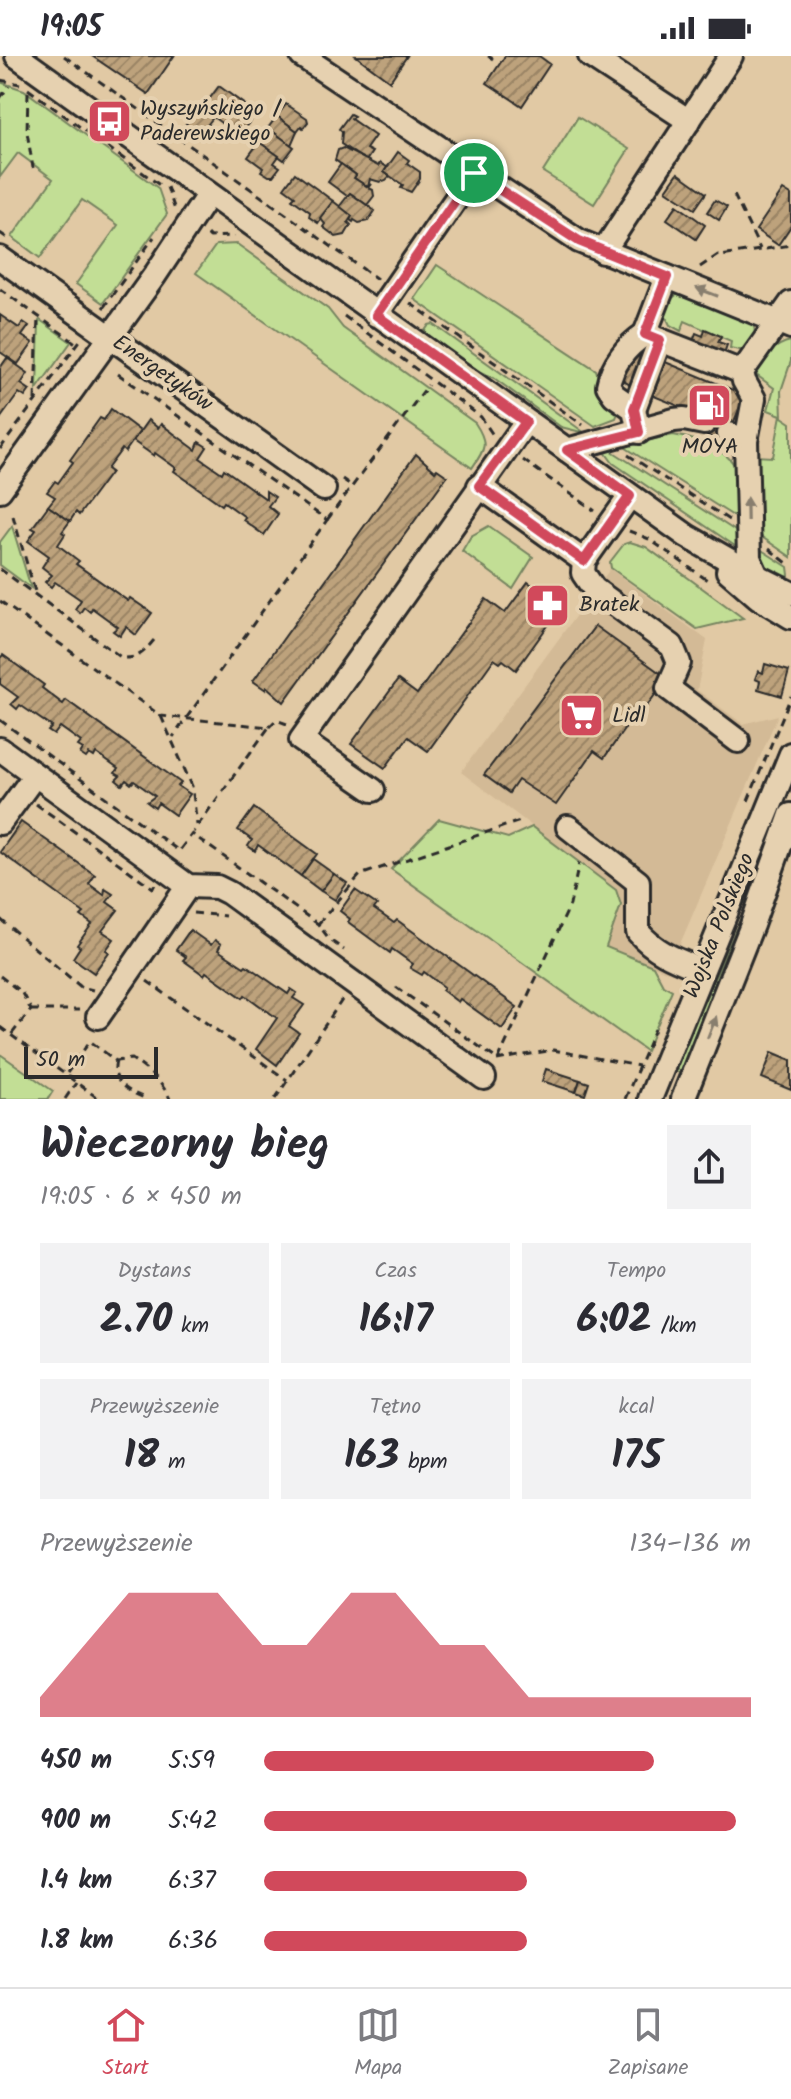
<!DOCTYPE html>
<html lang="pl">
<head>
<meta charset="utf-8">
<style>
	:root { --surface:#fff; --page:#f2f2f3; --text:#2b2b33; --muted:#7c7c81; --line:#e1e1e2; --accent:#d1495b }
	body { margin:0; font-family:Kalam,sans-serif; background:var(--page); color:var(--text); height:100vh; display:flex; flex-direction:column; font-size:30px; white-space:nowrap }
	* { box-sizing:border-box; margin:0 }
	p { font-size:26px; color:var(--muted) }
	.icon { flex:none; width:44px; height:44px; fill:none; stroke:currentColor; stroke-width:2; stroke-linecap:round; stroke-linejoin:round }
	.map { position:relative; height:1043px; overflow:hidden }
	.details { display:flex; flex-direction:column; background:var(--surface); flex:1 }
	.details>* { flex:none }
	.scale { position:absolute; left:24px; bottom:20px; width:134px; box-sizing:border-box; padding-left:8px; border:4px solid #2b2b2b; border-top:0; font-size:22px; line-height:28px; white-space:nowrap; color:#2b2b2b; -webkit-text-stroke:6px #e6d1b0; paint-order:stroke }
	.pin { position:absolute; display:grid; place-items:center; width:68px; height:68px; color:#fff; margin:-34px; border:4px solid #fff; border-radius:50%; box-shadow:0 2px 8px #0007 }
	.round { display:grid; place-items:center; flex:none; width:84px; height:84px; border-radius:0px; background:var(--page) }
	.headline { display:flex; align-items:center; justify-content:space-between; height:136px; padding:0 40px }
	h1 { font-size:44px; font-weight:600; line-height:60px }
	.stats { display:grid; grid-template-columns:repeat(3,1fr); gap:12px; height:136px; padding:8px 40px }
	.stats div { display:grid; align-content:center; border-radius:0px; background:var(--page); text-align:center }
	.stats b { font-size:40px; font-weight:600 }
	.stats small { font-size:22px; font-weight:400 }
	.stats p { font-size:22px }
	.chart { height:224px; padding:16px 40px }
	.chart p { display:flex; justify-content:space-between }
	.chart svg { width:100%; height:144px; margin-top:8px; fill:var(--accent); opacity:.7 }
	ul { padding:0 40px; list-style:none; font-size:26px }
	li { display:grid; grid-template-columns:128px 96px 1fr; align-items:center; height:60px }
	li i { height:20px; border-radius:10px; background:var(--accent) }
	.status { display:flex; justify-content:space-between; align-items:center; height:56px; padding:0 40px; background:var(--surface); direction:ltr }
	.status svg { height:22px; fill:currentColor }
	.tabs { display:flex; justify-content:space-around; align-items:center; height:112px; border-top:2px solid var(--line); background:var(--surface); font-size:22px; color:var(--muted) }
	.tabs a { display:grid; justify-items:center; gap:4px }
	.tabs .selected { color:var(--accent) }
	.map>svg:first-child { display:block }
</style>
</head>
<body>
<div class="status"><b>19:05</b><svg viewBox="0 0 49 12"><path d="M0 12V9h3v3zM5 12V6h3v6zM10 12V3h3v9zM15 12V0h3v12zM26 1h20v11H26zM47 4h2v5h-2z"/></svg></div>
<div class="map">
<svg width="791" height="1043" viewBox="0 0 791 1043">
	<defs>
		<pattern id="building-hatch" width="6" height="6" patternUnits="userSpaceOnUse" patternTransform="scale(2)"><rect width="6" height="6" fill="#bda27b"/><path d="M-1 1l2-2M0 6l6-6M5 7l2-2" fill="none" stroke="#9a8465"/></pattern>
	</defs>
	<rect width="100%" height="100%" fill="#e1c9a4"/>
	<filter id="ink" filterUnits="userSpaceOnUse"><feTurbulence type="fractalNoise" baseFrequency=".0125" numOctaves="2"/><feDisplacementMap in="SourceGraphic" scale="16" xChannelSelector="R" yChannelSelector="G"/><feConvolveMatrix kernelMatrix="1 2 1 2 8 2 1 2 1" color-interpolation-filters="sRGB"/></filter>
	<g filter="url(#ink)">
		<!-- built -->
		<path fill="#d3ba96" d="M610,513L707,584L697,634L743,668L778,659L668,916L606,891L621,849L616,834L461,716Z"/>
		<!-- green -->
		<g fill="#c2de95" stroke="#768460" stroke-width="2">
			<path d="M0,26L24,34L158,132L167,158L103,247L76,228L118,169L82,144L40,202L12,181L53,123L18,97L0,121Z"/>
			<path d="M578,61L629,93L594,148L543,116Z"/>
			<path d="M237,188L328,253L343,272L475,367C489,388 485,393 472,412L196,217L216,189Z"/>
			<path d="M437,209L596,314L604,340L619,354L616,362L595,370L414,243Z"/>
			<path d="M681,236L751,264C759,278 753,284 744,295L730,292L731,285L685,265L681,275L670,269L665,259L671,243Z"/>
			<path d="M40,264L71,286L37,333L39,265Z"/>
			<path d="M433,268L585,377L561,371L494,322L459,306L422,279L429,269Z"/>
			<path d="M791,285V305L781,335L782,361L791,367V501L756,477L755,400L773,401L781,359L768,354L774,332L755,318C760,303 775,288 791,285Z"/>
			<path d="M673,379C691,382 727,392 735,411C741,426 738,447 738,463L623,390Z"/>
			<path d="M609,393L740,478V489L735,490L613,407L605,396Z"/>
			<path d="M12,470L31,532L0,509V486Z"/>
			<path d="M489,470L533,501L513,533L462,495L471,480Z"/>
			<path d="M630,486L646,491L743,562L697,573L611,512L610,506L624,488Z"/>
			<path d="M757,491L788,511L789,519L786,526L765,511Z"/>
			<path d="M439,763L508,782L532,771L616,834L621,849L606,891L653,910L663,929L672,934L646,995L391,813Z"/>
			<path d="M765,807L682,1018L674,1014Z"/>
			<path d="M0,998L53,1035L48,1043H0Z"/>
		</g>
		<!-- building -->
		<g fill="url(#building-hatch)" stroke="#2b2b2b" stroke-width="2">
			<path d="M92,0H174L148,38Z"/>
			<path d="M356,0H407L390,25Z"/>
			<path d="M505,0H539L550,8L522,50L487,27Z"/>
			<path d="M219,30L256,57L239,80L213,61L215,59L201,48L204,44L207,46Z"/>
			<path d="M201,48L215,59L208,68L212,71L204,83H199L183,72Z"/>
			<path d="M286,48L307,62L308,66L303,72L301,70L297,75L277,60Z"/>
			<path d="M350,58L354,60L351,63L375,80L366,93L372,96L366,105L341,88L342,76L339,73Z"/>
			<path d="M277,60L297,75L291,89L268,72Z"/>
			<path d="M268,72L294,91L284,104L259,86Z"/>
			<path d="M259,86L279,100L274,107L280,111L273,120H269L261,115L263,112L248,101Z"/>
			<path d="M343,92L378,110L380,107L387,111L384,116L390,120L386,124L380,126L370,123L368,131L354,122L356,119L335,104L338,94Z"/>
			<path d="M398,96L409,104L407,107L420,116V123L411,136L401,132L403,129L384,116Z"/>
			<path d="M341,108L356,119L354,122L368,131L372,128L369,132L373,134L374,140L367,149L350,137L347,140L328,126Z"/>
			<path d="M295,117L333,145L318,167L309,161L310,156L292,143L295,140L284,132Z"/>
			<path d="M678,117L706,137L695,153L666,134Z"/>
			<path d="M783,134L791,139V170L778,189L756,174Z"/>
			<path d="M350,137L375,155L368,165L359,167L354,164L353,166L350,164L352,160L339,151Z"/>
			<path d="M715,144L727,151L719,164L707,156Z"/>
			<path d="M333,145L352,160L348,166L351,169L345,179L336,181L323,171L325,168L320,162Z"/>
			<path d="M677,149L705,169L696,183L667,163Z"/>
			<path d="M0,259L19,272L23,266L29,270L22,280L33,287L18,308L0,296Z"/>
			<path d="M705,273L721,280L718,286L727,289L722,303L691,290L696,277L703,280Z"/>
			<path d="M634,297L646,306L630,329L618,321Z"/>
			<path d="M7,302L28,317L21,328L30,334L25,341L19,337L0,363V312Z"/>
			<path d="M658,303L745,339L725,387L700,377L706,361L644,336Z"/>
			<path d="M111,353L140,375L125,396L122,393L107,413L111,416L79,459L76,456L70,465L48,450L55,441L47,436L55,425L58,427L73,406L70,404L100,362L104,364Z"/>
			<path d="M148,364L158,372L161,368L196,394L199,386L207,391L200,402L222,417L224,413L266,443V435L275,441L268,450L278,458L264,479L243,464L245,461L224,446L222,449L174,415L176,412L155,397L154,400L133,385Z"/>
			<path d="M416,398L435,415L437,413L447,420L284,646L267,631L266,634L253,625Z"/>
			<path d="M48,450L70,465L62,476L65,478L58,489L79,505L76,508L128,545L130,542L152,557L136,579L126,571L120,580L113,575L118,571L92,552L90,556L84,551L80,557L75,553L81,544L55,526L51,531L45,526L52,519L42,511L49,500L28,485L36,474L32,472Z"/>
			<path d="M528,526L562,550L516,614L503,604L500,607L494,603L428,695L408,681L385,712L351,688L398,624L417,638L486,543L505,557Z"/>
			<path d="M595,570L667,622L639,661L635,658L604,702L594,695L556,749L518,724L509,737L484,719Z"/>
			<path d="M3,599L44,629L42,632L63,648L66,644L181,727L178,730L190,738L175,759L158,747L155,752L147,746L155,740L134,725L131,728L126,724L122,729L116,724L120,720L115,717L118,713L96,697L94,701L89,698L86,702L80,698L83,693L78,690L81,686L60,671L54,679L48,675L52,671L20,649L17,653L11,648L18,641L0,628V602Z"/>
			<path d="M765,608L789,615L782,640L758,633L760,625L755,623L758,615L763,617Z"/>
			<path d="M254,752L317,798L301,820L258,789L255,795L248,790L252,784L238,774Z"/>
			<path d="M21,766L95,819L89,828L104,839L105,833L113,838L107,846L118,854L102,875L114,883L106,894L109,896L94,917L73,902L80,891L77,889L92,868L81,860L84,857L0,796Z"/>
			<path d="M313,803L334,818L321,835L301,820Z"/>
			<path d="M334,818L347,827L335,844L321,835Z"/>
			<path d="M355,834L377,849L374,853L394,867L397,864L517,951L502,973L460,943L458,946L442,934L444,931L424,916L422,919L410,912L413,908L392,893L390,897L348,866L350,863L340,855Z"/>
			<path d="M190,874L211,889L215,884L221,888L218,894L244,911L246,909L288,938L291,933L297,937L293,942L304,949L289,970L299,977L277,1009L256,993L277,962L245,939L243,942L206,916L204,919L183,904L186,901L176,894Z"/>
			<path d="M772,996L791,1004V1034L762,1022Z"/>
			<path d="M546,1013L580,1024L576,1036L542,1025Z"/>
			<path d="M580,1024L589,1027L585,1039L576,1036Z"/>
		</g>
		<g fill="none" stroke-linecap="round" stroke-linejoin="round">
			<defs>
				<g id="minor">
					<path d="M17,0L687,480L757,520L791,537"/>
					<path d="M302,0L579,185L791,271"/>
					<path d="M590,0L689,65"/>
					<path d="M603,196L731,0"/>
					<path d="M0,202L324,433"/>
					<path d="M376,259L474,117"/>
					<path d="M645,278L667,221"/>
					<path d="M634,353L660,284"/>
					<path d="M639,376L634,353L614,339L608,330C612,308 627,290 645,278L742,316"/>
					<path d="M729,378L746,385L754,343L744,325L742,316L791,247"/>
					<path d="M746,385L749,502L757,520"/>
					<path d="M567,394L674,364L684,363L704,367"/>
					<path d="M479,430L584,505"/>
					<path d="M0,434L155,219L208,139"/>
					<path d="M630,440L584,505L583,517L594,533L672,590L679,607L668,632L738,685"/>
					<path d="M728,515L758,541L791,561"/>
					<path d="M0,693L188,830L217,831L229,837L484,1022"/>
					<path d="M373,734L301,684L526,366"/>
					<path d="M0,767L35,719"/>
					<path d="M568,771L638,826V876C656,897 677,904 702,914"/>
					<path d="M98,961L188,830"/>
					<path d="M650,1043L791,698"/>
					<path d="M683,1043L752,869L791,759"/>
				</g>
			</defs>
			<!-- minor casing -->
			<use href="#minor" stroke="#2b2b2b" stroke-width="28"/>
			<!-- path -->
			<g stroke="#2b2b2b" stroke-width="3" stroke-dasharray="8 6" stroke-linecap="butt">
				<path d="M64,0L377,223"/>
				<path d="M488,0L493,3"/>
				<path d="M0,24L20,28"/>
				<path d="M28,33L161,130"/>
				<path d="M28,36L27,76L33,112"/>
				<path d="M0,42L9,30"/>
				<path d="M167,131L175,154"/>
				<path d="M734,139L760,193"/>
				<path d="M0,177L10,184"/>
				<path d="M207,178L210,181L234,180"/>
				<path d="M700,211L718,199L721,200L791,189"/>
				<path d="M0,233L77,288"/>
				<path d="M410,247L583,369"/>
				<path d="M103,252L154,181"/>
				<path d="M344,260L481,361L493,379"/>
				<path d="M118,318L327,464L173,681"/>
				<path d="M35,344L38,260"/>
				<path d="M0,393L82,282"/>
				<path d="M628,399L729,464"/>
				<path d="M523,404L595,455"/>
				<path d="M342,423L352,430"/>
				<path d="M13,460L36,539"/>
				<path d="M327,464L428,329"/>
				<path d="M629,475L649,483L710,526"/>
				<path d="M769,493L791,510"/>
				<path d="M0,513L122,602C139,603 144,596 154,584"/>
				<path d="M0,545L161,660L269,671L193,776"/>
				<path d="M161,660L192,730L197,769"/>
				<path d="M0,664L179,795L192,778L318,868L330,884L344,894"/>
				<path d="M269,671L276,664L287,668"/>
				<path d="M748,745L791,640"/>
				<path d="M36,748L153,832L155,828"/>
				<path d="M193,857L225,860"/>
				<path d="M0,863L81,931L93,934"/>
				<path d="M318,868L360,819L523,764"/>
				<path d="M0,920L22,937L31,954L11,979"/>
				<path d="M147,925L287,1024"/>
				<path d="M396,931L498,1004L570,849L579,807"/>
				<path d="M31,954H79"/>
				<path d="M0,971L99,1043"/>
				<path d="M497,1004L553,994L639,1010"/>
				<path d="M116,1005C110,1027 129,1036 147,1043"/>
				<path d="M67,1017L90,985L116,1005L132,1003C147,1014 162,1025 170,1043"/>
				<path d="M65,1043L76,1027"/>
				<path d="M275,1043L342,944"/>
				<path d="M625,1043L655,973"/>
			</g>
			<!-- minor -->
			<use href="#minor" stroke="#e6d1b0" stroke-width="22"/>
		</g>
		<!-- one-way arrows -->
		<defs><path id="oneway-solid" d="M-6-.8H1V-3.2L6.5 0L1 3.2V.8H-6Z" transform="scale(2)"/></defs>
		<g fill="#887e6e">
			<use href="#oneway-solid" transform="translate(707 236) rotate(-159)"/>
			<use href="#oneway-solid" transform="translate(747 453) rotate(-91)"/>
			<use href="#oneway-solid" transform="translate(712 971) rotate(-68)"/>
		</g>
	</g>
	<g fill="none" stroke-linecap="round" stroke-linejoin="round" filter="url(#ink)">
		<defs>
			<path id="route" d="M474,117L579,185L667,221L645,278L660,284L634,353L639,376L567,394L630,440L584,505L479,430L526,366L376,259Z"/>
		</defs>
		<!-- route casing -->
		<use href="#route" stroke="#fff" stroke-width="16"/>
		<!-- route -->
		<use href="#route" stroke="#d1495b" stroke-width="10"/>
	</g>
	<!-- icons -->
	<defs>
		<symbol id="bus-square" viewBox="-11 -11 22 22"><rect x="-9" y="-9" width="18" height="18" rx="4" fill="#d1495b" stroke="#e6d1b0"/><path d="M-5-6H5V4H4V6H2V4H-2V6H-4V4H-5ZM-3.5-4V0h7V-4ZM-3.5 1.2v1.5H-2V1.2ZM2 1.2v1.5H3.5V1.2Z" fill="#fff"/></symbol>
		<symbol id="fuel-square" viewBox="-11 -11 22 22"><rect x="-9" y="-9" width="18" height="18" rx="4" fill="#d1495b" stroke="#e6d1b0"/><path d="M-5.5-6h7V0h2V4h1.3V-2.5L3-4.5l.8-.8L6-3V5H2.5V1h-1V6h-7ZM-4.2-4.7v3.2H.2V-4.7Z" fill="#fff"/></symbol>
		<symbol id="pharmacy-square" viewBox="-11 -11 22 22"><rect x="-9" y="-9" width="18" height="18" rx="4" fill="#d1495b" stroke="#e6d1b0"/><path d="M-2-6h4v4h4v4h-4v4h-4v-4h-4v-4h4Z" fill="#fff"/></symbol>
		<symbol id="supermarket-square" viewBox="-11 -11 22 22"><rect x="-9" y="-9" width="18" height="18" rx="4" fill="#d1495b" stroke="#e6d1b0"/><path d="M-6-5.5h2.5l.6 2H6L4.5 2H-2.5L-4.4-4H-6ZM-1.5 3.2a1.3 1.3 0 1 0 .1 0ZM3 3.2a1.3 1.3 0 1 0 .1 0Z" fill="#fff"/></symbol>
	</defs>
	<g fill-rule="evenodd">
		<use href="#bus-square" x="84" y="40" width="51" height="51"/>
		<use href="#fuel-square" x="684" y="324" width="51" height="51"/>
		<use href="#pharmacy-square" x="522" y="524" width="51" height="51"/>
		<use href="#supermarket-square" x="556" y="634" width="51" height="51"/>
	</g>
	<g text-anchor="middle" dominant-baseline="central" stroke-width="8" stroke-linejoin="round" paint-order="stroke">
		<!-- poi labels -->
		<g font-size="22" fill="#2b2b2b" stroke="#e6d1b0" text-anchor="start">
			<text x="140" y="53">Wyszyńskiego /<tspan x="140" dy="25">Paderewskiego</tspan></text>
			<text x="710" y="391" text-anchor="middle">MOYA</text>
			<text x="579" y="549">Bratek</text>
			<text x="612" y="660">Lidl</text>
		</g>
		<!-- street labels -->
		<g font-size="22" fill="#2b2b2b" stroke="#e6d1b0">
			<text transform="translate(162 318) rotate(35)">Energetyków</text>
			<text transform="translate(720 870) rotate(-68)">Wojska Polskiego</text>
		</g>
	</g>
</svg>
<div class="scale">50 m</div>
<div class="pin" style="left:474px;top:117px;background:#1e9e55"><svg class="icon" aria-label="arrive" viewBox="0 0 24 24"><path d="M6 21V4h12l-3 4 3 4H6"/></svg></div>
</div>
<section class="details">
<div class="headline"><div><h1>Wieczorny bieg</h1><p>19:05 · 6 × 450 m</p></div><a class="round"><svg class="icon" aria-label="share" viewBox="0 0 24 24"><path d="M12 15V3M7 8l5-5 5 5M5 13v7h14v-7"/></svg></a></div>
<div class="stats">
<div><p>Dystans</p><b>2.70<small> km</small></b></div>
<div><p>Czas</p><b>16:17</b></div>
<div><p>Tempo</p><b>6:02<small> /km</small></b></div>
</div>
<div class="stats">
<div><p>Przewyższenie</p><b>18<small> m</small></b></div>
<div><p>Tętno</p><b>163<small> bpm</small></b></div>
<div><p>kcal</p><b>175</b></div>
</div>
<div class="chart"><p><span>Przewyższenie</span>134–136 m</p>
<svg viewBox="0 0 160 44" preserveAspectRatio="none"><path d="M0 44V38L10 22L20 6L30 6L40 6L50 22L60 22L70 6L80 6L90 22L100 22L110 38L120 38L130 38L140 38L150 38L160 38V44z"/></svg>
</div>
<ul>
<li><b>450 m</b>5:59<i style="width:80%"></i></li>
<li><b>900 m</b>5:42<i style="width:97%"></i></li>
<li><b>1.4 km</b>6:37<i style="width:54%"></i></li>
<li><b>1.8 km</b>6:36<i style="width:54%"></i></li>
</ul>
</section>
<nav class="tabs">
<a class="selected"><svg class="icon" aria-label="home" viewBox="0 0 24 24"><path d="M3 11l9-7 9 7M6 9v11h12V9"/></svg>Start</a>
<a><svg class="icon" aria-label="map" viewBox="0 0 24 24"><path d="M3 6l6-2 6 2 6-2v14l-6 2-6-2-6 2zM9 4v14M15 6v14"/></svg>Mapa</a>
<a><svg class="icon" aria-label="saved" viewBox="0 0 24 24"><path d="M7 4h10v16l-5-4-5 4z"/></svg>Zapisane</a>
</nav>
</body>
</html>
